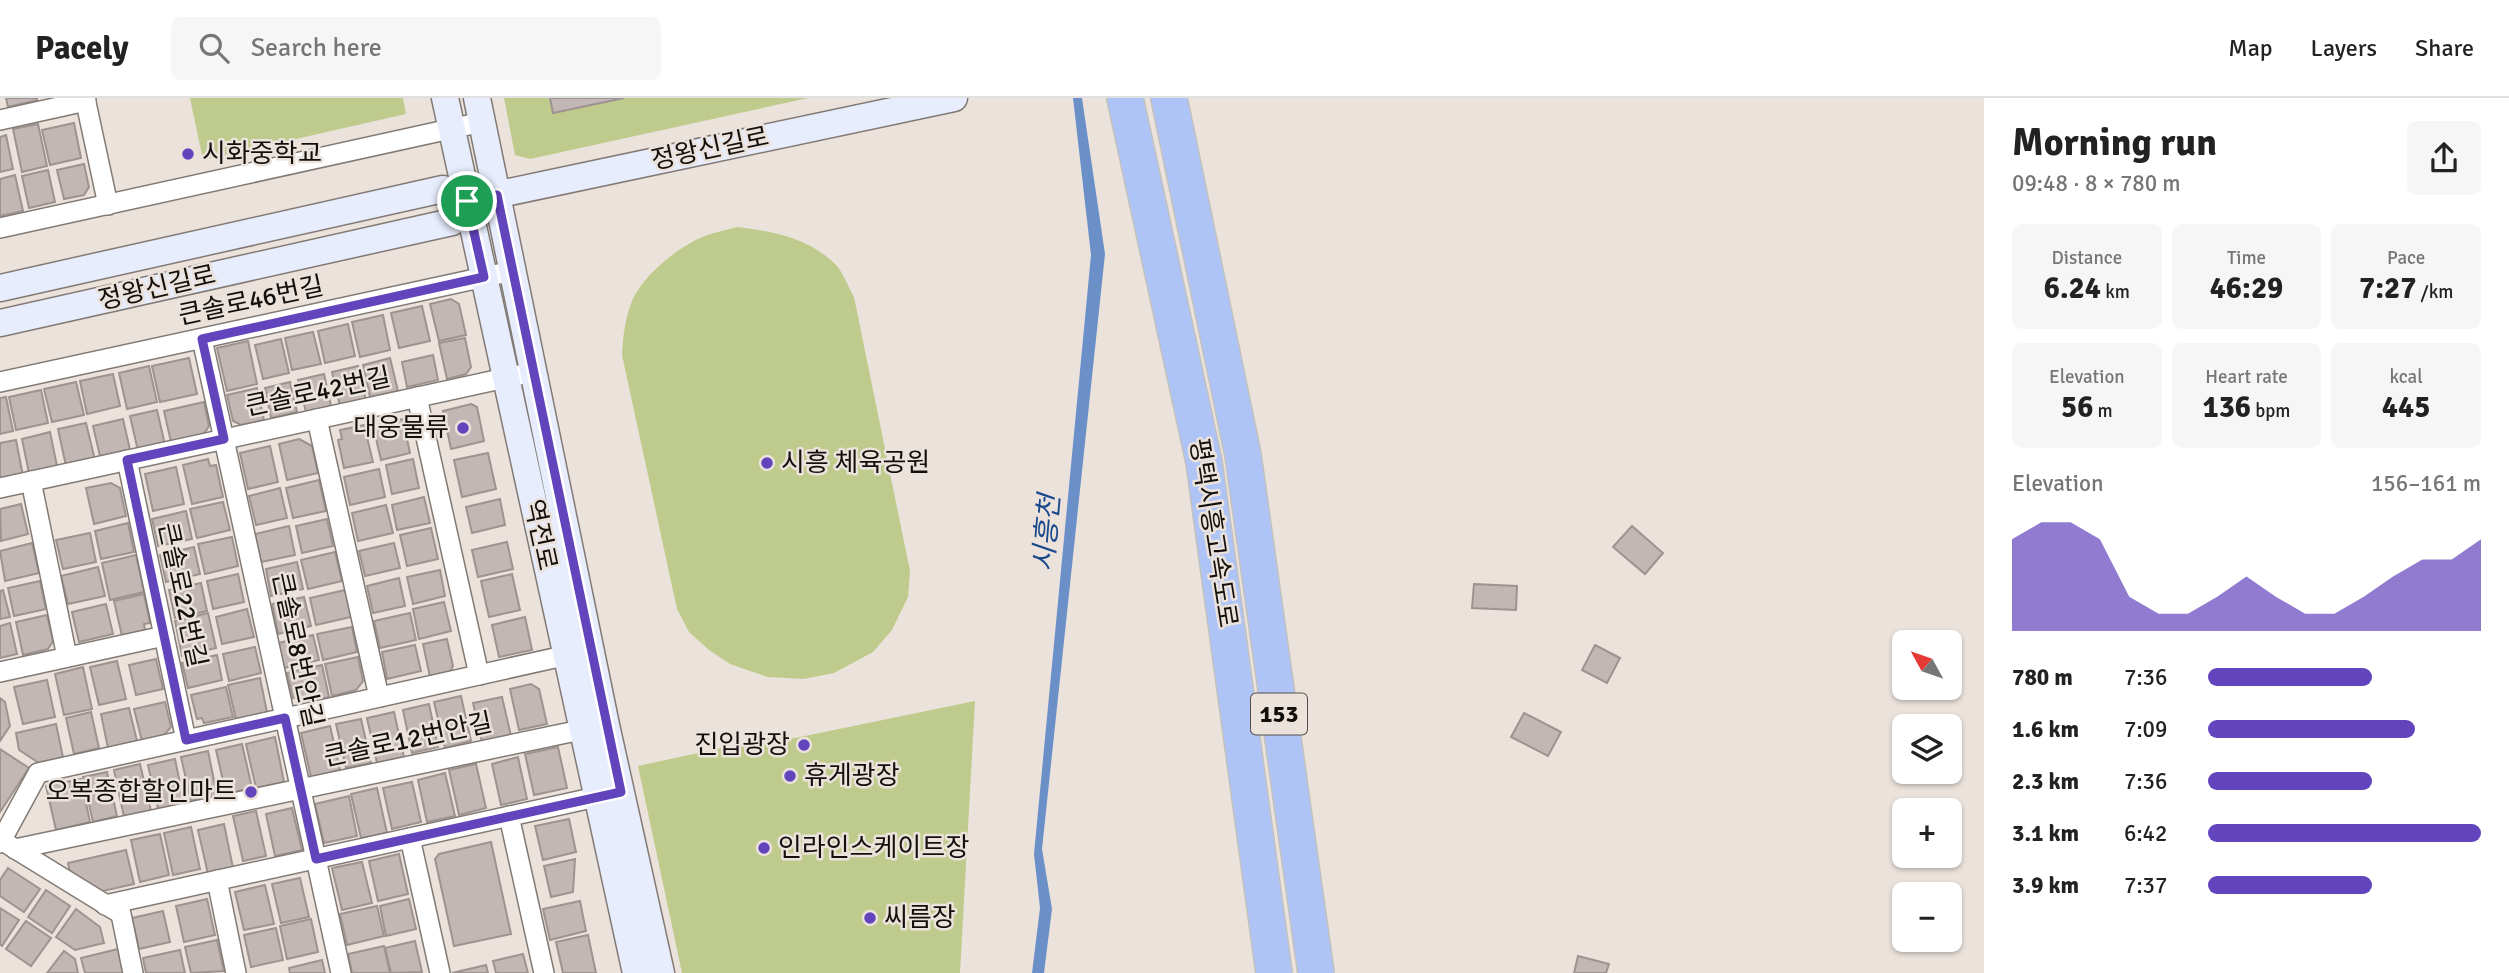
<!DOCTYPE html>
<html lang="en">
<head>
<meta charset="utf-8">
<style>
	:root { --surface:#fff; --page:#f6f6f6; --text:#222; --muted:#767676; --line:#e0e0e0; --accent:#6244bd }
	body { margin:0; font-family:Signika,"Noto Sans KR",sans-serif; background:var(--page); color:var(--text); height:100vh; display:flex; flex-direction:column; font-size:26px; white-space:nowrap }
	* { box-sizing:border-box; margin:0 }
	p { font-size:23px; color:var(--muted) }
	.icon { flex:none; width:38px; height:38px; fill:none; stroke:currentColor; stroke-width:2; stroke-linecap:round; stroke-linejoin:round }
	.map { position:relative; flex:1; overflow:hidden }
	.panel { display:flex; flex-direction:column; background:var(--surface); width:525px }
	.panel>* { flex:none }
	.needle { width:46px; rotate:310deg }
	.fabs { position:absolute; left:1892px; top:532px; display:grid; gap:14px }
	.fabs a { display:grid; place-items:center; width:70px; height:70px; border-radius:10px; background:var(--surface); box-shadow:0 2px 5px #0004; font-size:35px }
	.pin { position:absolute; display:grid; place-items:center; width:60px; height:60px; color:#fff; margin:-30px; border:4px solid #fff; border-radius:50%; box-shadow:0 2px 7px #0007 }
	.round { display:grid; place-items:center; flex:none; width:74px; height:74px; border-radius:10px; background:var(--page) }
	.head { display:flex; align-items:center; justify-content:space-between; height:119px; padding:0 28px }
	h1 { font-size:38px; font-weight:800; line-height:52px }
	.stats { display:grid; grid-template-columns:repeat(3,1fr); gap:10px; height:119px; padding:7px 28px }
	.stats div { display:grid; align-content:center; border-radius:10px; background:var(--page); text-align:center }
	.stats b { font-size:30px; font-weight:800 }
	.stats small { font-size:19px; font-weight:400 }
	.stats p { font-size:19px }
	.chart { height:196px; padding:14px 28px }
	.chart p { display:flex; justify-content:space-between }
	.chart svg { width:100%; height:126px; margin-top:7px; fill:var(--accent); opacity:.7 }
	ul { padding:0 28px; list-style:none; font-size:23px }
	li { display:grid; grid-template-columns:112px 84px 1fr; align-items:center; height:52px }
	li i { height:18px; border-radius:9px; background:var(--accent) }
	header { display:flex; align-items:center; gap:42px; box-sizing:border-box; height:98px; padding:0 35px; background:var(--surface); border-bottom:2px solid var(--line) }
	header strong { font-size:33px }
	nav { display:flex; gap:38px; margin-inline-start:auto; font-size:24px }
	.search { width:490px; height:63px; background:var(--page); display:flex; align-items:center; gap:18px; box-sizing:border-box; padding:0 24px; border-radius:10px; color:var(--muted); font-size:26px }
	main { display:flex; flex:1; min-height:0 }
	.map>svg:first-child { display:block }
</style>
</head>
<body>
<header>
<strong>Pacely</strong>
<div class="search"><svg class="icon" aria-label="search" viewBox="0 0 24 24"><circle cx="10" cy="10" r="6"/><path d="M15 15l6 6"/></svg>Search here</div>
<nav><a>Map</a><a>Layers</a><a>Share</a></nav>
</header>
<main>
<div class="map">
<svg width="1984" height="875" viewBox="0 0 1984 875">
	<rect width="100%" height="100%" fill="#ebe2db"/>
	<!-- green -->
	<g fill="#bfcb8c">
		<path d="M190,0H403L406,16L203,62Z"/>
		<path d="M504,0H808L530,61L515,57Z"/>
		<path d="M737,129C772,133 808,140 834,165C843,173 848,189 854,199L910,473L908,499L892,532L873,554L834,575L803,581L768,579L730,566L709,552L689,534L677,511L622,257C623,239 625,220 632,203C643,177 679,148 705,138C715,134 727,132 737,129Z"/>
		<path d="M975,603L960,875H682L638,668L763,641L795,640Z"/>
	</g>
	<!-- water -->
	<path fill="#6b90c8" d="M1073,0H1082L1105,156L1042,751L1052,811L1044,875H1032L1040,810L1034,756L1091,157Z"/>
	<!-- building -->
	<g fill="#c2b7b4" stroke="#9e9391" stroke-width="2">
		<path d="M6,0H37V2L8,9Z"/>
		<path d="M550,0H624L553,15Z"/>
		<path d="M74,25L81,60L50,67L42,32Z"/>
		<path d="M38,26L47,68L22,74L13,31Z"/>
		<path d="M6,37L13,71L0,74V39Z"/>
		<path d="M84,66L89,89L84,97L64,101L57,72Z"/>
		<path d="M48,72L55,104L29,110L22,78Z"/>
		<path d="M15,77L23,113L0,118V81Z"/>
		<path d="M451,201L459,206L466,237L439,243L430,206Z"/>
		<path d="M422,208L430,243L399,250L391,215Z"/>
		<path d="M383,217L390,252L360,259L352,224Z"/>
		<path d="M348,226L355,258L325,265L318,233Z"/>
		<path d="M313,234L321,266L292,272L285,240Z"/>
		<path d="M465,240L471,269L466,276L447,281L439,245Z"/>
		<path d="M281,241L289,275L263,281L255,247Z"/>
		<path d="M248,243L257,286L227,293L217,250Z"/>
		<path d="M433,257L438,282L407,289L402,264Z"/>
		<path d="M189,260L197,296L160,304L152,268Z"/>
		<path d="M390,260L398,293L370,299L363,267Z"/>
		<path d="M149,268L157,304L127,311L119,275Z"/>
		<path d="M358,268L366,302L340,308L332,274Z"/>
		<path d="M113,276L120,308L87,316L80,283Z"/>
		<path d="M324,276L331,308L306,314L298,282Z"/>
		<path d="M76,284L84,317L52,324L44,291Z"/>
		<path d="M290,284L297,314L271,320L265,290Z"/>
		<path d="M257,290L264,322L241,327L233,323L227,297Z"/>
		<path d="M41,292L48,325L16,332L9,299Z"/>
		<path d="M6,299L13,333L0,336V300Z"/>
		<path d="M204,304L209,328L204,336L171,344L164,313Z"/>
		<path d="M471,306L477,309L484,343L451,351L443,313Z"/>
		<path d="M157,312L165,347L138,353L130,318Z"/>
		<path d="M123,321L130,352L100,358L93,328Z"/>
		<path d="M403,321L410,355L381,362L373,328Z"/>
		<path d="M86,325L95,362L66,368L58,331Z"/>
		<path d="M364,327L373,364L344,370L338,342L342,341L340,332Z"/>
		<path d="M50,334L57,368L29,375L22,341Z"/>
		<path d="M299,341L312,348L318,375L287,382L279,346Z"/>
		<path d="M16,342L23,378L0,383V345Z"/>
		<path d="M270,348L278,384L248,391L240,355Z"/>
		<path d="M488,355L496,391L462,399L454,362Z"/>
		<path d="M208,361L210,368L216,367L223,399L192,406L183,367Z"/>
		<path d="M413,361L419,390L392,396L386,367Z"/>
		<path d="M176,369L184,406L153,413L145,376Z"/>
		<path d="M379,371L385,399L350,407L344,379Z"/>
		<path d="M319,382L326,413L293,420L286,390Z"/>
		<path d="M111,385L120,390L126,418L94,426L86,390Z"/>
		<path d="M280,390L287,420L256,427L249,398Z"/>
		<path d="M424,399L430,425L397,432L392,407Z"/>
		<path d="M500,401L505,427L472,435L466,409Z"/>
		<path d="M223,404L230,432L197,440L190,411Z"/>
		<path d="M21,406L28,436L1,443L0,411Z"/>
		<path d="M386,407L393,435L358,443L352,415Z"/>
		<path d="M186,413L192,441L158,448L152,421Z"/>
		<path d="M327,421L333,448L302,455L296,428Z"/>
		<path d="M128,425L134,454L101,461L95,433Z"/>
		<path d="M289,428L295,457L261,464L255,436Z"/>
		<path d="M1632,428L1663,455L1645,476L1613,449Z"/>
		<path d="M431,430L438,461L407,468L400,437Z"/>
		<path d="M90,435L96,464L63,471L56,442Z"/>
		<path d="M232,439L238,468L205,476L198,446Z"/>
		<path d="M507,444L513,471L478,479L472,452Z"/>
		<path d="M32,445L39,475L5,483L0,453Z"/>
		<path d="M394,445L400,470L365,478L359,453Z"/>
		<path d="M194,449L200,476L166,484L160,457Z"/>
		<path d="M335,454L342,483L308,491L301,462Z"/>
		<path d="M136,457L144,494L110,502L102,465Z"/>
		<path d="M297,464L303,491L271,498L266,471Z"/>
		<path d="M98,469L105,498L68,506L61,478Z"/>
		<path d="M440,472L445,498L413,506L407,479Z"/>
		<path d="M238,476L244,504L213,511L207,483Z"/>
		<path d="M512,476L520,512L489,519L481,483Z"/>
		<path d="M399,480L405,508L373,515L367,488Z"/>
		<path d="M40,483L46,511L14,518L8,490Z"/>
		<path d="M201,485L207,513L175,520L169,492Z"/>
		<path d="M1474,486L1517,488L1516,512L1472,510Z"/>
		<path d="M3,492L10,519L0,521V493Z"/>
		<path d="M345,492L351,519L316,527L310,500Z"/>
		<path d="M144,496L150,525L144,526L145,532L122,538L114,503Z"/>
		<path d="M304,499L311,528L278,536L272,506Z"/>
		<path d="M444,504L451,533L419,541L413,511Z"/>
		<path d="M106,506L113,536L79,544L72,514Z"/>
		<path d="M247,511L254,539L222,546L216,519Z"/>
		<path d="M208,515L216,550L182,558L175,523Z"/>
		<path d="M410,515L416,542L380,550L374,523Z"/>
		<path d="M47,517L53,543L48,551L23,557L16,524Z"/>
		<path d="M525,519L532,552L499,559L492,527Z"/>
		<path d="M10,525L17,556L0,560V528Z"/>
		<path d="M352,529L357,554L323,562L317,536Z"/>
		<path d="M313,537L319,562L284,570L278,545Z"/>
		<path d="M447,541L453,568L450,574L430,579L423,546Z"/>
		<path d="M415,547L421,573L387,581L382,554Z"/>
		<path d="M1595,547L1620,560L1607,585L1582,572Z"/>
		<path d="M255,549L261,575L229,583L223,556Z"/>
		<path d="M217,557L222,582L188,590L182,565Z"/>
		<path d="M358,559L363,583L356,592L332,598L325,566Z"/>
		<path d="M156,561L163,591L136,597L129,567Z"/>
		<path d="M117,563L126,601L99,607L90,569Z"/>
		<path d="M322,567L329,599L301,605L300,598L293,600L287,575Z"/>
		<path d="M83,569L92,611L64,617L55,576Z"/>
		<path d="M260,580L268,619L237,626L228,587Z"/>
		<path d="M47,582L55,619L23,626L14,589Z"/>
		<path d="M531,586L539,591L547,626L519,632L510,591Z"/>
		<path d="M226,589L233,619L204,625L202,620L197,621L191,597Z"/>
		<path d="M461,598L471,643L445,650L434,604Z"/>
		<path d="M502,599L511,638L482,644L473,605Z"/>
		<path d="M0,600L5,604L10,628L0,643Z"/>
		<path d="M165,604L171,629L164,637L142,643L134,611Z"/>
		<path d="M429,606L438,649L412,655L403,612Z"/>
		<path d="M129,610L137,643L108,650L101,616Z"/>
		<path d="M91,614L99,650L74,656L66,620Z"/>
		<path d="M394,614L404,659L377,665L367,620Z"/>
		<path d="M1524,615L1561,634L1548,658L1511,639Z"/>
		<path d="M361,621L371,665L346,670L336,626Z"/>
		<path d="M56,626L63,659L39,665L19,652L16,635Z"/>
		<path d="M330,628L340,672L311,679L301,635Z"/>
		<path d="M275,639L284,684L256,690L246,646Z"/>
		<path d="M242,646L252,690L226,696L216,652Z"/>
		<path d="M558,649L567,690L534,697L525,656Z"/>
		<path d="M0,651L29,670L0,714Z"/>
		<path d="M208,653L217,697L191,703L181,659Z"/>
		<path d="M518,659L527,701L501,707L492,666Z"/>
		<path d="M175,661L184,705L158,711L148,667Z"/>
		<path d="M140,666L151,713L124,719L114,672Z"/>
		<path d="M476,666L486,710L459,717L449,672Z"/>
		<path d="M107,674L117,718L93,724L83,679Z"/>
		<path d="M445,675L455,718L427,724L418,682Z"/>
		<path d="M81,681L90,724L56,732L46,688Z"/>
		<path d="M412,684L421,724L392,731L383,690Z"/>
		<path d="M377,690L387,735L361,740L351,696Z"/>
		<path d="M349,698L357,738L324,745L315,706Z"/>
		<path d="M292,710L302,752L275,758L266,716Z"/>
		<path d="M256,713L266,758L243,763L233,718Z"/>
		<path d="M569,721L576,754L543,762L535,728Z"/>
		<path d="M224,726L233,770L208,776L198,732Z"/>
		<path d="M191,729L200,771L173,777L164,735Z"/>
		<path d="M160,736L169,777L140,784L131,742Z"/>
		<path d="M491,744L511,836L454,848L435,761L439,756Z"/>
		<path d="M126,752L134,786L94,795L71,780L68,765Z"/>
		<path d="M399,756L408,796L378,803L369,763Z"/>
		<path d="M575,761L573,794L551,799L544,768Z"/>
		<path d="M362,764L372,805L342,812L332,770Z"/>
		<path d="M8,770L40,791L24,814L0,798V782Z"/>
		<path d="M300,780L309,819L281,825L272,786Z"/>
		<path d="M265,787L274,826L244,832L235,794Z"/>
		<path d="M46,792L70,808L52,835L28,819Z"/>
		<path d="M207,801L215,837L184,844L176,808Z"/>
		<path d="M409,801L416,831L386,838L380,808Z"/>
		<path d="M580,803L586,833L550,842L543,811Z"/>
		<path d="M377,808L384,838L347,847L340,816Z"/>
		<path d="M0,810L19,822L2,848L0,846Z"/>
		<path d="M76,811L100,829L104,845L75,852L56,839Z"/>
		<path d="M163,813L170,844L139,851L132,820Z"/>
		<path d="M311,821L318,854L287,861L280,828Z"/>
		<path d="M26,823L51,840L31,868L6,851Z"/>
		<path d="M276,830L283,862L251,869L244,837Z"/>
		<path d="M588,837L596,875H563L556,844Z"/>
		<path d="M217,842L224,873L191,875L185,849Z"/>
		<path d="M415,843L422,874L391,875L385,850Z"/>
		<path d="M384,848L390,875H352L348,856Z"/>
		<path d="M118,851L123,875H85L81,860Z"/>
		<path d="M180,852L185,875H146L143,860Z"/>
		<path d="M64,853L75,861L78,875H47Z"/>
		<path d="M523,856L528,875H496L493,863Z"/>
		<path d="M1578,858L1609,866L1606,875H1574Z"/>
		<path d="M322,862L325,875H290L289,870Z"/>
		<path d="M486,867L488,875H452Z"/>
	</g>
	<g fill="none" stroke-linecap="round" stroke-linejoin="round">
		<defs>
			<g id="street">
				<path d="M85,0L108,107"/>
				<path d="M0,22L86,3"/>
				<path d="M0,130L482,24"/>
				<path d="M202,241L341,875"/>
				<path d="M0,284L512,173"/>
				<path d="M417,299L479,577"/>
				<path d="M317,321L379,599"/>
				<path d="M127,362L186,642"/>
				<path d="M31,383L67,559"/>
				<path d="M0,390L533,274"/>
				<path d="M0,574L164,538"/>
				<path d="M509,718L544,875"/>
				<path d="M410,740L440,875"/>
				<path d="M0,745L38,675L577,555"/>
				<path d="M9,747L121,816L133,875"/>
				<path d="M15,751L595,629"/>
				<path d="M217,782L236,875"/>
				<path d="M105,807L610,696"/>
			</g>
			<g id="secondary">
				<path d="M445,0L636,875"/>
				<path d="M477,0L606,627L661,875"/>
				<path d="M0,190L443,91L467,103L954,0"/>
				<path d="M0,225L452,124L467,103"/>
			</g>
			<g id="highway">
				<path d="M1125,0L1204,364L1274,875"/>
				<path d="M1169,0L1243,357L1316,875"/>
			</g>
		</defs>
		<!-- street casing -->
		<use href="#street" stroke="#827a74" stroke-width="22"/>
		<!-- secondary casing -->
		<use href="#secondary" stroke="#827a74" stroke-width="29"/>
		<!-- highway casing -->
		<use href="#highway" stroke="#c1c1c0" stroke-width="38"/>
		<!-- street -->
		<use href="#street" stroke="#fff" stroke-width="19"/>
		<!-- secondary -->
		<use href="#secondary" stroke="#e7edfd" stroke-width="26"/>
		<!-- highway -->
		<use href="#highway" stroke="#aec4f7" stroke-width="35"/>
	</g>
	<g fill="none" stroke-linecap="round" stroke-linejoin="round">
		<defs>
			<path id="route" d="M497,97L621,694L316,761L285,620L186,642L127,362L224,341L202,241L484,179L467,103Z"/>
		</defs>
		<!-- route casing -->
		<use href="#route" stroke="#fff" stroke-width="14"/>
		<!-- route -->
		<use href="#route" stroke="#6244bd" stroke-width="9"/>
	</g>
	<!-- markers -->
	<g fill="#6244bd" stroke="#ebe2db" stroke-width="2.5">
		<circle cx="188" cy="56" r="7"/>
		<circle cx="463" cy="330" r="7"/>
		<circle cx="767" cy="365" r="7"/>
		<circle cx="804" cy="647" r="7"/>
		<circle cx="790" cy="678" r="7"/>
		<circle cx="251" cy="694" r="7"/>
		<circle cx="764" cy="750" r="7"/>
		<circle cx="870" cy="820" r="7"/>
	</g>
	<g text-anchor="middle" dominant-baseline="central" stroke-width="5" stroke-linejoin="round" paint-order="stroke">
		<!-- shield labels -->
		<rect fill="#ebe2db" stroke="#534e4b" stroke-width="2" x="1251" y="595.5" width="56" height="41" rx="5"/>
		<g font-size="24" font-weight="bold" fill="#120f0d">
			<text x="1279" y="616">153</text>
		</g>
		<!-- street labels -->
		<g font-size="26" fill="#120f0d" stroke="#ebe2db">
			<text transform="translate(710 51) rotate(-12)">정왕신길로</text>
			<text transform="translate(157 190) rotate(-13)">정왕신길로</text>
			<text transform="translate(251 203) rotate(-12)">큰솔로46번길</text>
			<text transform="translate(318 294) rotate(-12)">큰솔로42번길</text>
			<text transform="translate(1213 435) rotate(81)">평택시흥고속도로</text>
			<text transform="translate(540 437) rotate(78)">역전로</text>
			<text transform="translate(182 497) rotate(78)">큰솔로22번길</text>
			<text transform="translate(297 552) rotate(78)">큰솔로8번안길</text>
			<text transform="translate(408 642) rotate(-12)">큰솔로12번안길</text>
		</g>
		<!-- poi labels -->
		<g font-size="26" fill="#120f0d" stroke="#ebe2db" text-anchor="start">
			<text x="202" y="56">시화중학교</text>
			<text x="449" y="330" text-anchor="end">대웅물류</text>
			<text x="781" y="365">시흥 체육공원</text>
			<text x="790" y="647" text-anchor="end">진입광장</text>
			<text x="804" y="678">휴게광장</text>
			<text x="237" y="694" text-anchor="end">오복종합할인마트</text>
			<text x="778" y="750">인라인스케이트장</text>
			<text x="884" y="820">씨름장</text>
		</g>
		<!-- water labels -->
		<g font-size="28" font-style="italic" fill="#1a498d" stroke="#ebe2db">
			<text transform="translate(1047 435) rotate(-85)">시흥천</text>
		</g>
	</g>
</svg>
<div class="fabs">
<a><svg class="needle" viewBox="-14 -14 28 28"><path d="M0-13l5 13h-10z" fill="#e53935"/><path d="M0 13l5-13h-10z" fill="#767676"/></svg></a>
<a><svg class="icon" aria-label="layers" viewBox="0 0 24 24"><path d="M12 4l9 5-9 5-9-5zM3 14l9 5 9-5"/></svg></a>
<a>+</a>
<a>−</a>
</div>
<div class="pin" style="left:467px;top:103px;background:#1e9e55"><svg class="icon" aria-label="arrive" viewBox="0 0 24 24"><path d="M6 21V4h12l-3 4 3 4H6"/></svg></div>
</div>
<section class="panel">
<div class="head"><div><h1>Morning run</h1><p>09:48 · 8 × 780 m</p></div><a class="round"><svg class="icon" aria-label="share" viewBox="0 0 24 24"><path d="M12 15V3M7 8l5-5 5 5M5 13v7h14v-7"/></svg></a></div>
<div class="stats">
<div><p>Distance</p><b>6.24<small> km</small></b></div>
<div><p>Time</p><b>46:29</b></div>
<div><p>Pace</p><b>7:27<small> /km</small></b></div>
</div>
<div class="stats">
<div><p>Elevation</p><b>56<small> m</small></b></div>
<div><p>Heart rate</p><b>136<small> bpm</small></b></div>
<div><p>kcal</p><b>445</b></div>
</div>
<div class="chart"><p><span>Elevation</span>156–161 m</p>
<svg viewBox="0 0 160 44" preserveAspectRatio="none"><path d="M0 44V12L10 6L20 6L30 12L40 32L50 38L60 38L70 32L80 25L90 32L100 38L110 38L120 32L130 25L140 19L150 19L160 12V44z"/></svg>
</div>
<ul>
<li><b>780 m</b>7:36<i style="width:60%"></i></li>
<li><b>1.6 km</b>7:09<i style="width:76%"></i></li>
<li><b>2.3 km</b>7:36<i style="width:60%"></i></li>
<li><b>3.1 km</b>6:42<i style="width:100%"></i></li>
<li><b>3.9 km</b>7:37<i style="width:60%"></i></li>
</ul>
</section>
</main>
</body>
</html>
